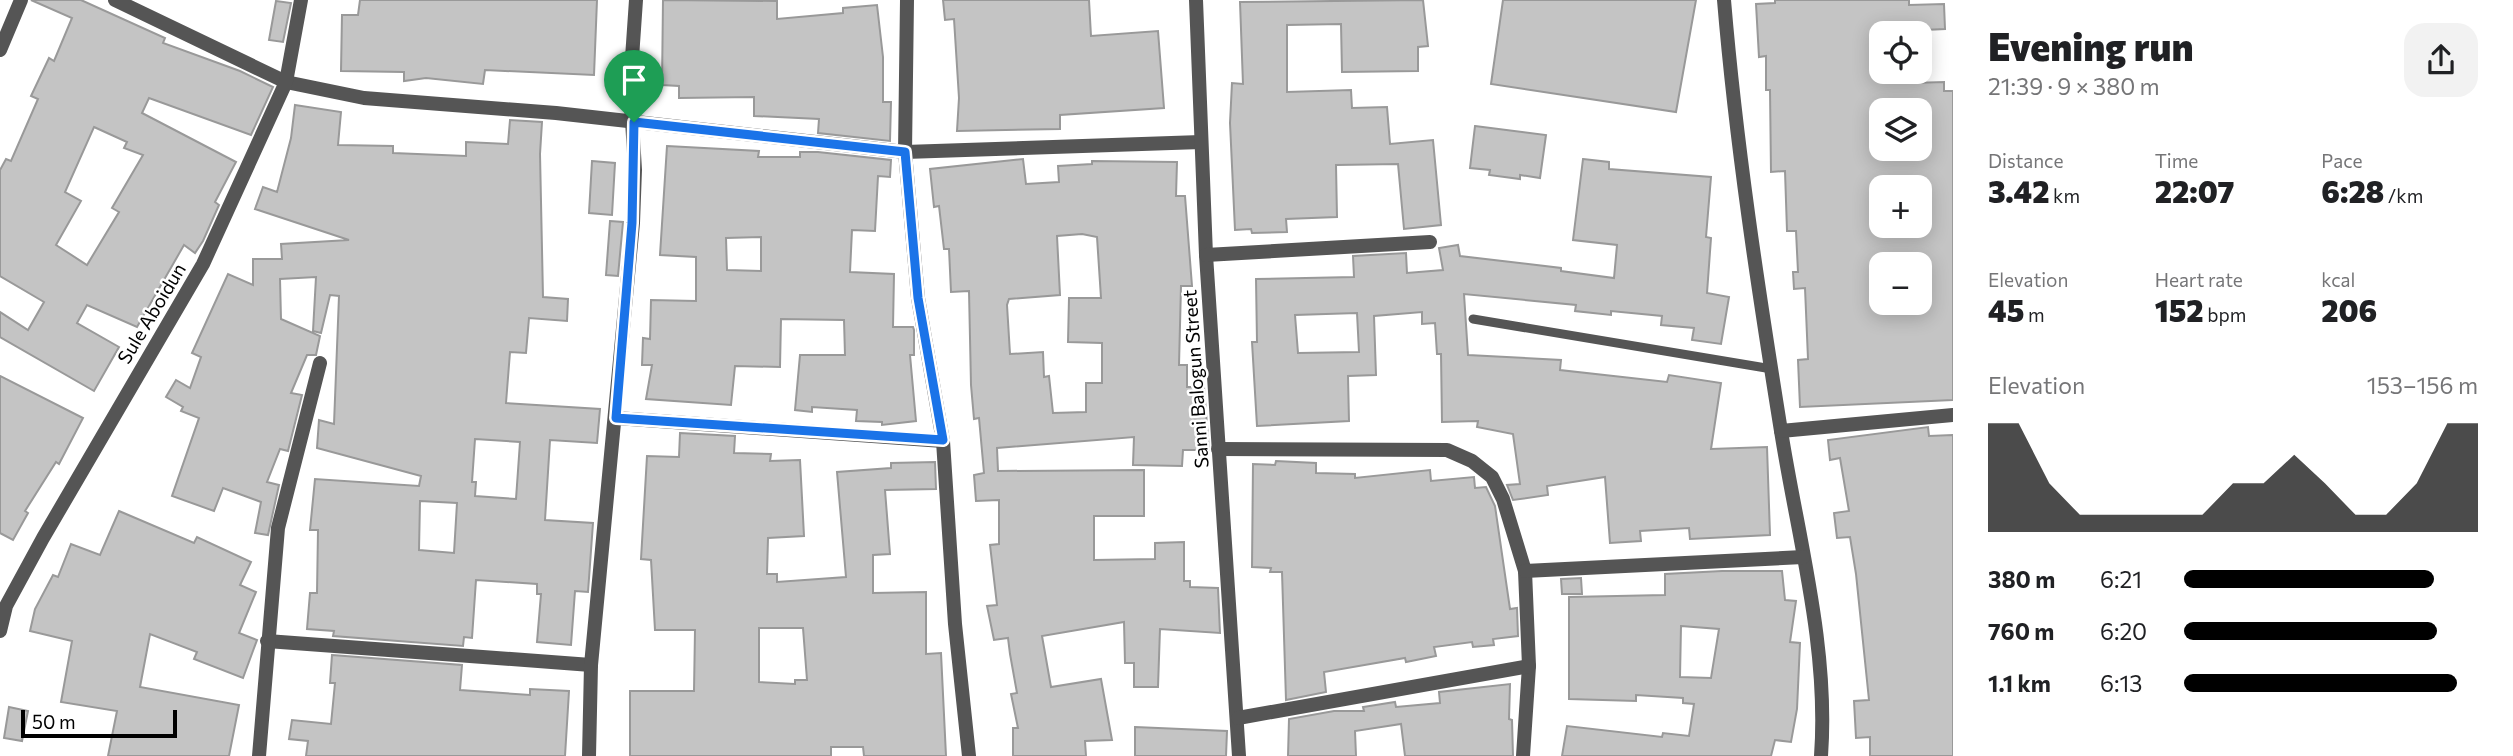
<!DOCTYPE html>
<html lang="en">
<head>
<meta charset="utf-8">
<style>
	:root { --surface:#fff; --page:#f2f2f2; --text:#202124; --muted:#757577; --accent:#000 }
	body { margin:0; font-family:Commissioner,sans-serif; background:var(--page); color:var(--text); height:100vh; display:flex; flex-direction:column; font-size:26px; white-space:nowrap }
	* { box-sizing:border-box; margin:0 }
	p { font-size:23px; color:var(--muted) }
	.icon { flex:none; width:38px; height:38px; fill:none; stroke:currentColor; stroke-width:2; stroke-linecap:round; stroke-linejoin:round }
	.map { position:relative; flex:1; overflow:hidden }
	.drawer { display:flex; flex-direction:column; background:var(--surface); width:560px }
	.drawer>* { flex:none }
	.controls { position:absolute; left:1869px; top:21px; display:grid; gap:14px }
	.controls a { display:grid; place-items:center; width:63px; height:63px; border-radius:14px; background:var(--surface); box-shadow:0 4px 18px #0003; font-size:35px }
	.scale { position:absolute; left:21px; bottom:18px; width:156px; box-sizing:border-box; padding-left:7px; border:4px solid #000; border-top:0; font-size:19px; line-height:24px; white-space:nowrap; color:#000; -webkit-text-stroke:5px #fff; paint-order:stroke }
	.pin { position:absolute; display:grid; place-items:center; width:60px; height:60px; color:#fff; margin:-72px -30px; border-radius:50% 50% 50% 0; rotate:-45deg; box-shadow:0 0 7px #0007 }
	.pin .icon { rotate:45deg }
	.round { display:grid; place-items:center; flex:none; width:74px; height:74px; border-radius:21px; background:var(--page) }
	.head { display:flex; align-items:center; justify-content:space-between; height:119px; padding:0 35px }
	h1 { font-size:38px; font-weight:800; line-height:52px }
	.figures { display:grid; grid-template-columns:repeat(3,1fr); gap:10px; height:119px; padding:7px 35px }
	.figures div { display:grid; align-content:center }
	.figures b { font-size:30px; font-weight:800 }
	.figures small { font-size:19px; font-weight:400 }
	.figures p { font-size:19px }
	.chart { height:196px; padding:14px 35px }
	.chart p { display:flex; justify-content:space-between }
	.chart svg { width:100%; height:126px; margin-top:7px; fill:var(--accent); opacity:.7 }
	ul { padding:0 35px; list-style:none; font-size:23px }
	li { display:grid; grid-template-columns:112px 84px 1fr; align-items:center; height:52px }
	li i { height:18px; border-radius:9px; background:var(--accent) }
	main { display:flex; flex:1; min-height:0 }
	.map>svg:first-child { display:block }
</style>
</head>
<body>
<main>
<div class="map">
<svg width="1953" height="756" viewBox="0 0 1953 756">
	<rect width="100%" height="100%" fill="#fff"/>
	<!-- building -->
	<g fill="#c4c4c4" stroke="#999" stroke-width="2" fill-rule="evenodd">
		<path d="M31,0H81L165,38L163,43L240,71L273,87L251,135L149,98L142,113L236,162L215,202L219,205L203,241L195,253L184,245L137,327L87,305L77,323L119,347L94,391L0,337V312L28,330L44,302L0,276V170L6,159L11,161L38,99L31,96L49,58L54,61L72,18ZM94,127L127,142L124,148L143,155L112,208L119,212L87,265L56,245L81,201L65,192Z"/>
		<path d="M360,0H597L594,75L485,70L483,84L426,78L404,81V72L341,71L342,15H358Z"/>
		<path d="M663,0L777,1V19L843,13V8L877,5L883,57V102H891L890,141L818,133L819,119L754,116V97L679,98V86L662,85Z"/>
		<path d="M943,0H1089L1091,36L1158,31L1164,108L1060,115V129L957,131L959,98L954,19L945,20Z"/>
		<path d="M1423,0L1428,46L1418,47V71L1342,72L1341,24L1287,25V92L1351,90L1352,108L1387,107L1390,144L1433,140L1441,225L1404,229L1398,164L1336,165L1337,217L1286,219L1287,232L1252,233L1251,229L1235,230L1230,123L1232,83L1243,84L1240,2Z"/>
		<path d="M1503,0H1696L1676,112L1491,84Z"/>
		<path d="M1775,0H1909V5L1944,4L1945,29L1881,32V72H1913L1912,83L1944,82V91H1953V400L1800,407L1798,360L1808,359L1805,288L1794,289L1793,272H1798L1796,231H1787L1785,171L1771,172L1770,90H1766V56L1759,57L1756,4L1775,3ZM1881,110H1920V149H1881ZM1881,187H1920V226H1881ZM1881,264H1920V303H1881Z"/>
		<path d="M276,1L291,3L283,42L269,40Z"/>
		<path d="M295,105L341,112L338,145L393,146V153L466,156V142L508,144L510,120L542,122L540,154L543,297L568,299L567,321L529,318L526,353L510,352L506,403L600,409L597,443L550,440L545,520L593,523L588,592L575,591L571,645L537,642L541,594H537V584L476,580L472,638L464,637L463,646L333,636L334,631L307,629L310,593H317L318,530H310L315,479L419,486L421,476L317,448L319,420L334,424L339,296L330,295L321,333L313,331L316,277L280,279L281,319L320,336L316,355H307L291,393L302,395L288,451L280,449L267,482L279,485L268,535L255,533L261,502L223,488L214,511L172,496L199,418L181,411L183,407L166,397L176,380L190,388L201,357L192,353L228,274L253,285V259H282L281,244L349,240L255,209L263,187L277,192L291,138ZM475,439L520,442L516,499L475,496L476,482H472ZM420,501L457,503L454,553L419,550Z"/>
		<path d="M1475,126L1546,135L1540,178L1520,175V179L1489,175L1490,170L1470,168Z"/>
		<path d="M667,146L759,151L758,157H800V152H818L891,160L890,177L878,176L875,231L852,230L850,272L894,274L893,327H913L914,330V355H910L916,421L882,425V422L856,421L857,410L812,407V412L795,410L800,355H845L844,320L781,319L780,367L735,366L731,405L646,399L652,365H642L643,338L650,339L651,300L696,301V257L660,255ZM761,237V271L727,270L726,238Z"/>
		<path d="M1023,159L1026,184L1059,182L1058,166L1092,164V161L1177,162L1176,196H1185L1192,286H1181L1179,365H1187V387H1204L1209,450H1183L1182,466L1133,465L1134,437L997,448L998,471L1144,470V516H1094V560L1155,559V543L1184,542V581H1190V587L1218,588L1220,633L1160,629L1158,687H1134V663H1125L1124,622L1042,636L1051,687L1101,679L1112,740L1085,741L1086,756H1013V728H1018L1011,694L1017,693L1010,654L1008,638L994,640L987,606L997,605L990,545L999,544V500L976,501L974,475L984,473L979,418L974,419L971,385L969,291L951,292L949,249H944L939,206L934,207L930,169ZM1082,234L1097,237L1101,298H1069L1068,342L1102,343V383H1086V412L1053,413L1049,376L1044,377L1043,352L1010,354L1007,305L1009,299L1060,295L1057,236Z"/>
		<path d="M1583,159L1609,162V169L1711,177L1706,237L1711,238L1707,293L1729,297L1721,344L1692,340L1694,328L1661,325L1662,316L1611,311V315L1575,311L1576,305L1464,294L1468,355L1561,360L1560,370L1667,382L1669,375L1721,383L1711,449L1767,447L1770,535L1690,539L1689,528L1640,531L1641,541L1610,543L1605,477L1547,486L1548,495L1513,500L1507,485L1520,484L1513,434L1477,427L1478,421L1442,422L1441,354H1437L1435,323L1422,324V312L1374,316L1376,375L1348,376L1349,421L1257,426L1252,342H1257L1256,279L1354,277L1353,256L1406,253L1407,273L1443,270L1439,248L1458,245L1460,256L1561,268V271L1614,278L1617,245L1573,240ZM1357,313L1359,352L1298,353L1295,315Z"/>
		<path d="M592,161L615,163L612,215L589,213Z"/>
		<path d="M610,221L623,222L618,276L606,275Z"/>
		<path d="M0,376L83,418L59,464L56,462L25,511L28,513L13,540L0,533Z"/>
		<path d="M1928,427L1929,436L1953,435V756H1870V737L1856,738L1854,701L1869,700L1856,574L1850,537L1837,538L1834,513L1849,511L1840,458L1830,460L1828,440Z"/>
		<path d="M680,433L735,436L734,453L771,454L770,461L800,460L804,536L768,538L767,574H777V582L846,577L837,472L891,468V463L935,462L936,489L885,490L890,554L873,555V593L926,592V654L941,653L946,756H864L863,747H831V756H630V691H694L695,630H655L651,560L641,559L647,456L679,457ZM759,628H803L807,680H795V684L759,682Z"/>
		<path d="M1276,461L1316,463V473L1355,474V478L1430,470L1431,481L1474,477L1475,488L1486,487L1495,506L1510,609L1517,608L1518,636L1493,639L1494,645L1473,647L1472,642L1434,647L1436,656L1406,662L1405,658L1324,672L1326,692L1286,700L1282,572H1270L1271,568L1252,567L1253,464L1275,465Z"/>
		<path d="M119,511L194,543L197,537L251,562L240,585L256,592L239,633L257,640L243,678L194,659L197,652L150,634L140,687L239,705L229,756H108L117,711L61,702L72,641L30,631L35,609L53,575L58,577L71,544L100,555Z"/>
		<path d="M1722,571H1782L1785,600L1796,601L1790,642L1800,643L1797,709L1791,742L1775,740L1771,756H1562L1567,726L1662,737L1663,733L1689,736L1694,704L1683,703V698L1636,695V701L1569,699V597L1665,595V574ZM1681,626L1719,629L1711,678L1680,677Z"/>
		<path d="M1581,578L1582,594H1562L1561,579Z"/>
		<path d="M332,655L462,665L460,690L530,695V689L569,691L565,756H306L308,741L289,739L292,720L331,724L335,683H330Z"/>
		<path d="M1510,684L1509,719L1512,720L1513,756H1405L1401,724L1355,731L1356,756H1288L1289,719L1334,711H1364L1363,707L1395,702L1396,707L1440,703L1439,692Z"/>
		<path d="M9,707L28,711L22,741L4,738Z"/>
		<path d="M1135,727L1227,731L1226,756H1135Z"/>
	</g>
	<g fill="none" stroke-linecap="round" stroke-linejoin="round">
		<!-- service -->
		<path stroke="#555" stroke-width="9" d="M1473,319L1772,369"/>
		<!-- minor -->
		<g stroke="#555" stroke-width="14">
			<path d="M115,0L286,82L364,98L556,113L905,152L1201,142"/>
			<path d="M907,0L905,152L918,298L943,441L955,624L969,756"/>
			<path d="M1196,0L1206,255L1239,756"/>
			<path d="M1724,0C1736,144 1758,288 1781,431C1798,538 1829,647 1821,756"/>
			<path d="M0,50L21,0"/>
			<path d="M1206,255L1430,242"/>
			<path d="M616,418L943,441"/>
			<path d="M1781,431L1953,415"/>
			<path d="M1218,449L1447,450L1472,461L1492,477L1503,499L1525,571L1529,666L1523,756"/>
			<path d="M1525,571L1803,557"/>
			<path d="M0,631L6,606L43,538L203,264L286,82L301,0"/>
			<path d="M267,641L591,665"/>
			<path d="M1238,718L1529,666"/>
			<path d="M259,756L278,528L320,363"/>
			<path d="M589,756L591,665L633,223L635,170L630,87L636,0"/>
		</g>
	</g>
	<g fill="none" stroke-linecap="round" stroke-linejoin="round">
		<defs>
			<path id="route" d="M634,122L905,152L918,298L943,440L616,418L632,223Z"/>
		</defs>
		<!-- route casing -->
		<use href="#route" stroke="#fff" stroke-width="14"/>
		<!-- route -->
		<use href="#route" stroke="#1a73e8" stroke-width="9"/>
	</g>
	<g text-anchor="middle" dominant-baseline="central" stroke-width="5" stroke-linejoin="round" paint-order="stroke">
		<!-- street labels -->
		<g font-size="19" fill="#000" stroke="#fff">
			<text transform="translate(151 313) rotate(-59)">Sule Aboidun</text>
			<text transform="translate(1195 379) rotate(-94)">Sanni Balogun Street</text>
		</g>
	</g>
</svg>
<div class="controls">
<a><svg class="icon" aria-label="locate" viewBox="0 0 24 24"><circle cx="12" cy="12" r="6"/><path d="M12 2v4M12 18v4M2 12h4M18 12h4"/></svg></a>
<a><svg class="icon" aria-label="layers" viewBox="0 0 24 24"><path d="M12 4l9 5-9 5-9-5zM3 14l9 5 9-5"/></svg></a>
<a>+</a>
<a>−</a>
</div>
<div class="scale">50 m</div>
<div class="pin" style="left:634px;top:122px;background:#1e9e55"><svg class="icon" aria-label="arrive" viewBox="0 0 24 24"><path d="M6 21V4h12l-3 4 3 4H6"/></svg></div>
</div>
<section class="drawer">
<div class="head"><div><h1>Evening run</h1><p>21:39 · 9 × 380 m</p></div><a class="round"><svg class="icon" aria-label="share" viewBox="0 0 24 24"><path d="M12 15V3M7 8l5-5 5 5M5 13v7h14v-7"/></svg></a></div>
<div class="figures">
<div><p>Distance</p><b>3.42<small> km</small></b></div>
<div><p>Time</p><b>22:07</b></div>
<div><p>Pace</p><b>6:28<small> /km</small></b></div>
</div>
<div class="figures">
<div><p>Elevation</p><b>45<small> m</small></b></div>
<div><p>Heart rate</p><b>152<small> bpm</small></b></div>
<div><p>kcal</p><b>206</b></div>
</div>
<div class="chart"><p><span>Elevation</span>153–156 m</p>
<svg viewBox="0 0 160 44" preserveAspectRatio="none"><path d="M0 44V6L10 6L20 27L30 38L40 38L50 38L60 38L70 38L80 27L90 27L100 17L110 27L120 38L130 38L140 27L150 6L160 6V44z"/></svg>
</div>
<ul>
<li><b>380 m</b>6:21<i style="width:85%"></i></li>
<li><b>760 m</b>6:20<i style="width:86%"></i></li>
<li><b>1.1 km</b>6:13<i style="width:93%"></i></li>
</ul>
</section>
</main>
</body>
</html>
